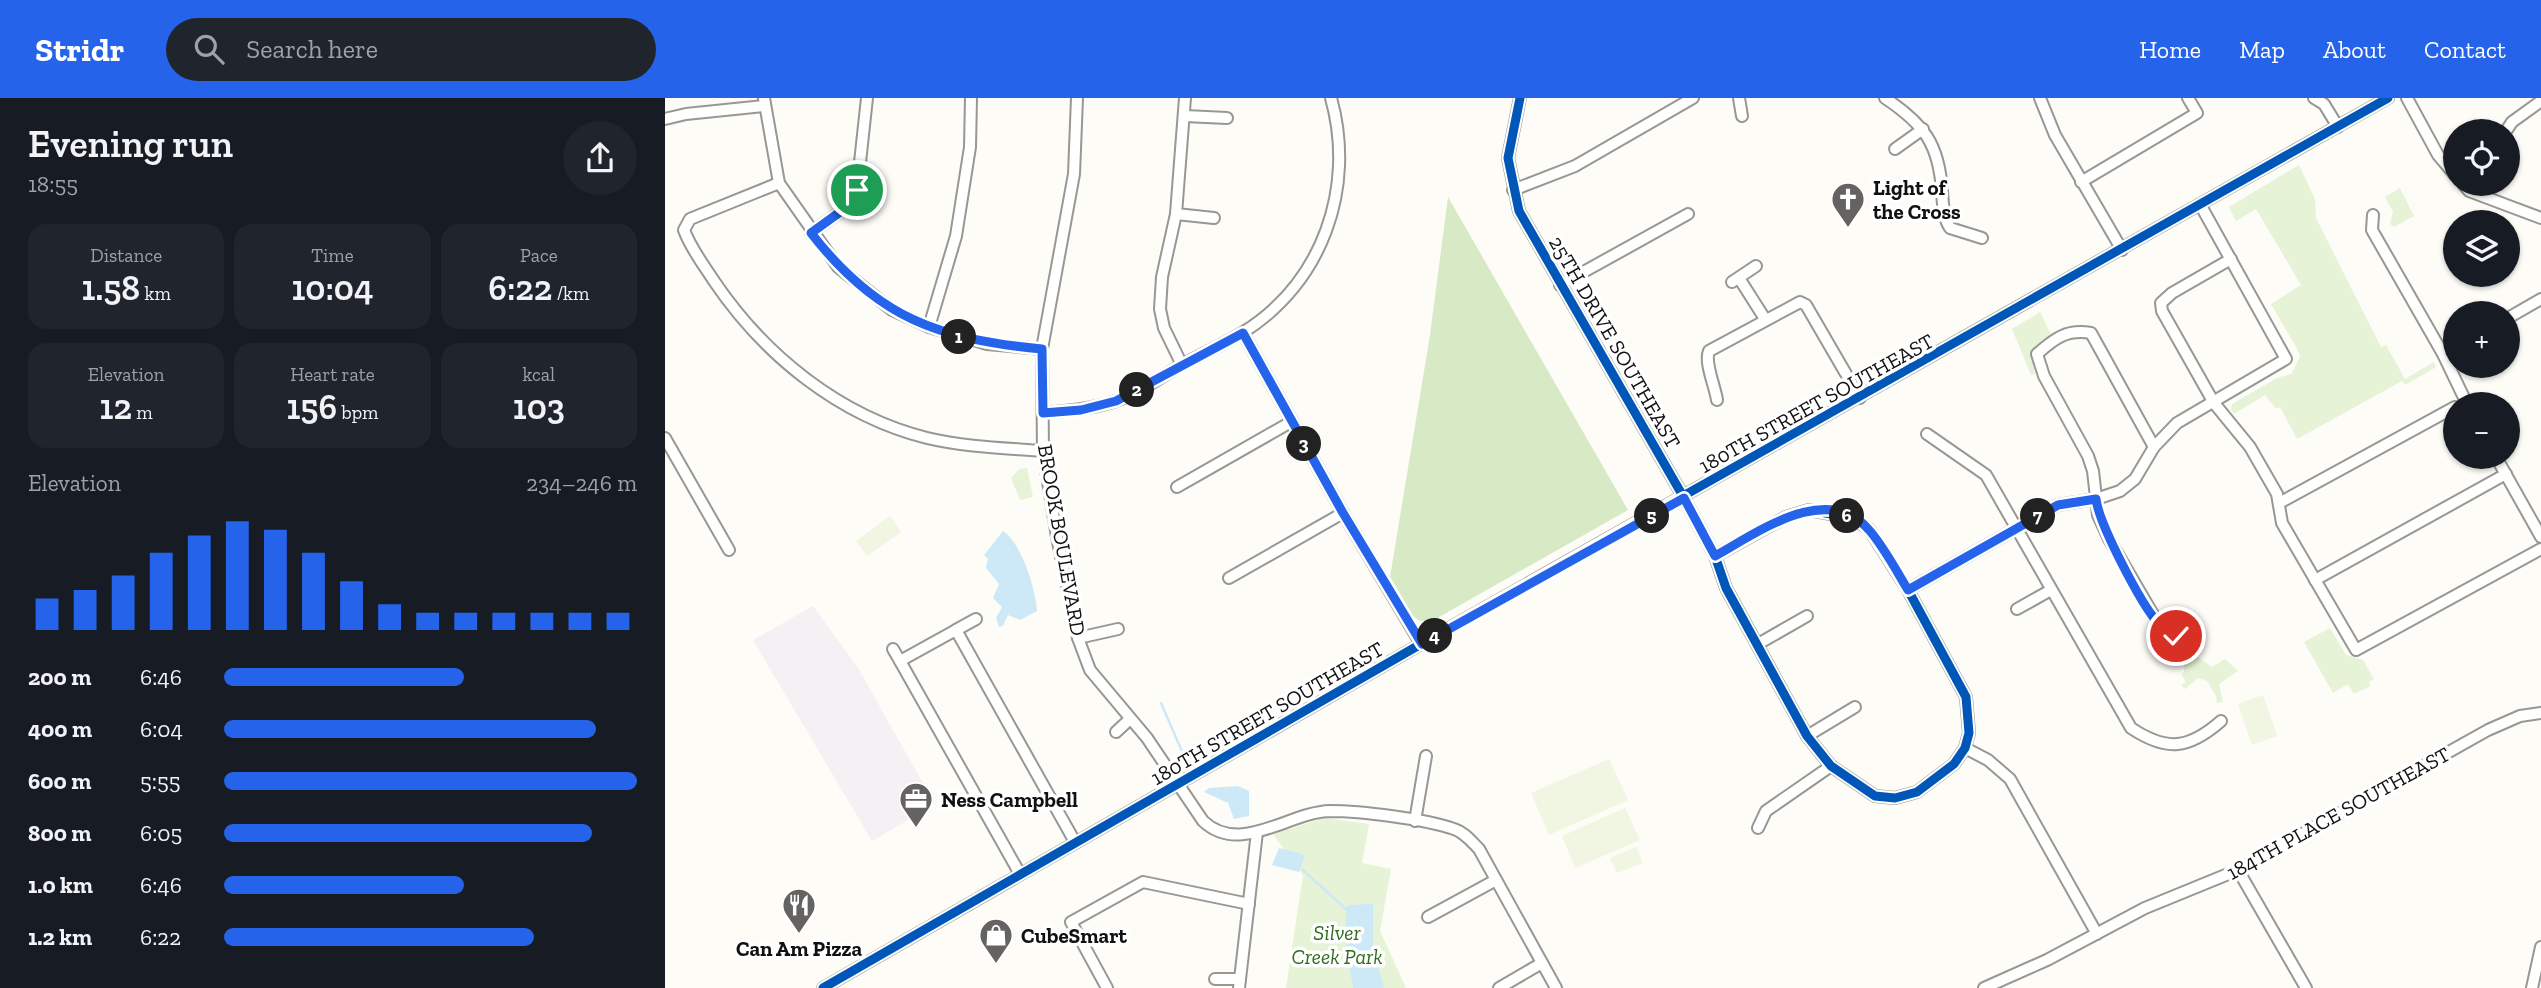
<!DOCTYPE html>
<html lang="en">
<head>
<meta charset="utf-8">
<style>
	:root { --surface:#171b24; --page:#20242c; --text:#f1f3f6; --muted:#9ea1a6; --accent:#2563eb }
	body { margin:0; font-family:"Zilla Slab",serif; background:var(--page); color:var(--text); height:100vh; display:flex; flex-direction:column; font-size:26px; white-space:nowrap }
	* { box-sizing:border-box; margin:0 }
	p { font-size:23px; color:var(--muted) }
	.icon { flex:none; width:38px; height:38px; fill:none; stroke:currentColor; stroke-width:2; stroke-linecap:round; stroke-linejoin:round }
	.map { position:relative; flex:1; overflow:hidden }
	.side { display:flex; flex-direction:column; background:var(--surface); width:665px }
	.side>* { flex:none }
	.buttons { position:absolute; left:1778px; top:21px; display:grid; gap:14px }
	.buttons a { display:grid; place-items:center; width:77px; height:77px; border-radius:50%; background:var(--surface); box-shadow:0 2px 5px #0004; font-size:35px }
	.pin { position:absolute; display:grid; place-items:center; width:60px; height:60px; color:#fff; margin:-30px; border:4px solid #fff; border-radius:50%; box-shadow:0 2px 7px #0007 }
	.km { position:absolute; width:35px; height:35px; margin:-18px; border-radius:50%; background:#222; color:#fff; font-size:19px; line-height:35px; text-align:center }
	.round { display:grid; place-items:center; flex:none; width:74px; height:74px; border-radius:37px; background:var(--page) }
	.overview { display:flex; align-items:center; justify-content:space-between; height:119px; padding:0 28px }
	h1 { font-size:38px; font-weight:600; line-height:52px }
	.stats { display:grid; grid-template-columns:repeat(3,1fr); gap:10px; height:119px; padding:7px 28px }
	.stats div { display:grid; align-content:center; border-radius:18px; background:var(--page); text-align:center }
	.stats b { font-size:35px; font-weight:600 }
	.stats small { font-size:19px; font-weight:400 }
	.stats p { font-size:19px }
	.chart { height:196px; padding:14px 28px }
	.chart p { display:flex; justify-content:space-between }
	.chart svg { width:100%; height:126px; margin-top:7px; stroke:var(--accent); stroke-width:6 }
	ul { padding:0 28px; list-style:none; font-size:23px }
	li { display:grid; grid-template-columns:112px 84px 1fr; align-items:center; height:52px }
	li i { height:18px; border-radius:9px; background:var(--accent) }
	header { display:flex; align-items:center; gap:42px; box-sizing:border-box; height:98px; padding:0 35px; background:var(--accent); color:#fff }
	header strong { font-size:33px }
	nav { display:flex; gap:38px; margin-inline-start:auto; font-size:24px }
	.search { width:490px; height:63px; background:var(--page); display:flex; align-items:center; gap:18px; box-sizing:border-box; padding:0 24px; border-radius:38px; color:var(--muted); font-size:26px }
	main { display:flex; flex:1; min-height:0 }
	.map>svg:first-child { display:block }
</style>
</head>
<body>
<header>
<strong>Stridr</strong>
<div class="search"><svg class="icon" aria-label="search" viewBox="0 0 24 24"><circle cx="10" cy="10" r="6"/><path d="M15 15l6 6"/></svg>Search here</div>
<nav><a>Home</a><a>Map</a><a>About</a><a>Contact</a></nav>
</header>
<main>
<section class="side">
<div class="overview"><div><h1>Evening run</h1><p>18:55</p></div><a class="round"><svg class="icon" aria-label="share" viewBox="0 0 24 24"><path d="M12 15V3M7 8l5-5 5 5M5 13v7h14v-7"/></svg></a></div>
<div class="stats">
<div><p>Distance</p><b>1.58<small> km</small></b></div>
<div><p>Time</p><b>10:04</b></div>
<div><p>Pace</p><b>6:22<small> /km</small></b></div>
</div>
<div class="stats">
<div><p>Elevation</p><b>12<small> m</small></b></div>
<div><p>Heart rate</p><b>156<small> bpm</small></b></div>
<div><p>kcal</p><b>103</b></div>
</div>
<div class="chart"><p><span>Elevation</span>234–246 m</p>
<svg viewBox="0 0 160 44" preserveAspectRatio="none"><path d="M5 44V33M15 44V30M25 44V25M35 44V17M45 44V11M55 44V6M65 44V9M75 44V17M85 44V27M95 44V35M105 44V38M115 44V38M125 44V38M135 44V38M145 44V38M155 44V38"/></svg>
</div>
<ul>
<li><b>200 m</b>6:46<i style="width:58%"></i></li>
<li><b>400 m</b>6:04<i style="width:90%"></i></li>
<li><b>600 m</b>5:55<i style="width:100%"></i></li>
<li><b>800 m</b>6:05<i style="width:89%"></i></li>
<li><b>1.0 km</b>6:46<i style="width:58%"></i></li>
<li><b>1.2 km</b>6:22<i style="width:75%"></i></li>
</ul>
</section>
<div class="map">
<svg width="1876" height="890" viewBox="0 0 1876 890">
	<rect width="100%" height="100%" fill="#fdfcf7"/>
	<!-- industrial -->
	<path fill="#f5f0f3" d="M148,508L193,570L267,701L245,714L248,719L207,743L88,542Z"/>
	<!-- green -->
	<g fill="#e7f3d7">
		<path d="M1634,67L1650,101L1651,120L1716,249L1721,247L1740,281L1769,264L1771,269L1740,287L1737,283L1632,341L1615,309L1611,311L1600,297L1569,316L1566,312L1567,306L1612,280L1626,276L1635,259L1632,251L1606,206L1636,187L1591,111L1571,123L1564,109Z"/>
		<path d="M1735,90L1749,118L1729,129L1725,126L1728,114L1720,99Z"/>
		<path d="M1375,214L1387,239C1369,250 1365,255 1370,276L1366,277L1347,231Z"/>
		<path d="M362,370L368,399L355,402L346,380L354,371Z"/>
		<path d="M1665,530L1681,557L1698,562L1709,581L1704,584L1705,588L1689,596L1683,586L1668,595L1639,544Z"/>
		<path d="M1524,553L1547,569L1560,561L1573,573L1554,586L1558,604L1552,605L1551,598L1542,583L1533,580L1520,591L1516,587L1521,584L1516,576L1519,574V555Z"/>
		<path d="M660,720L704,726L697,765L726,771L715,833L741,890H621L638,777L608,736Z"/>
	</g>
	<!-- forest -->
	<path fill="#d8eac5" d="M783,99L963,412L769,522L755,523L749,519L725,479L765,237Z"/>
	<!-- pitch -->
	<g fill="#f0f6e1">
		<path d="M225,418L236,434L202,458L191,443Z"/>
		<path d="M1598,597L1612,638L1587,647L1573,606Z"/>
		<path d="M944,661L963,702L884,737L866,695Z"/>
		<path d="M960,710L975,742L910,770L897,738Z"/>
		<path d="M971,749L978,765L952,775L945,760Z"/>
	</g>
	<!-- water -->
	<g fill="#cde8f7">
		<path d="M338,433C356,444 371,492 372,513L355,522L343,517L338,528L334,529L331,520L337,509L328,500L334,486L321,470L323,461L319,457Z"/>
		<path d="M573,688L584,693V718L569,721L563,705L539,694L544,690Z"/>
		<path d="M614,750L640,757L634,774L607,767Z"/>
		<path d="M708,806V852L719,890H688L680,839L682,807Z"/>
	</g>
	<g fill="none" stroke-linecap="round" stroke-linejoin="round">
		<!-- stream -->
		<g stroke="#cde8f7" stroke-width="2.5">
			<path d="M496,605L519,658"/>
			<path d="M638,772L682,812"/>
		</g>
		<defs>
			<g id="minor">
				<path d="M99,0L114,85L173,169L227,212L264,229L322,246L377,251"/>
				<path d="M412,0L409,76L377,251L378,353L392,439L413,540L425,572L482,640L538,723C575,758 624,714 665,713C696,713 760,721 789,731C799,734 806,743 814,751L891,890"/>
				<path d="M855,0L843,60L854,113L1019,400L1050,458L1061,490L1142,638L1166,668L1210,698L1230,700L1252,694L1289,666L1300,650L1304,635L1301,599L1243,492L1204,431L1188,420L1144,412L1121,419L1050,458"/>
				<path d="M1074,0L1077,18"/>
				<path d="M1220,0C1259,26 1274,46 1277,93C1278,106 1278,119 1285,130L1317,140"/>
				<path d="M1375,0L1390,37L1457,152"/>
				<path d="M1649,0L1659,6L1673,29"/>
				<path d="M1742,0L1773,57L1790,77"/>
				<path d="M520,18L562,20"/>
				<path d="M0,21L21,16L99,8"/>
				<path d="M1841,33L1847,24L1876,3"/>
				<path d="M1230,51L1258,31"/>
				<path d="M1416,84L1532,15L1523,0"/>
				<path d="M114,85L25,121L19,132C26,151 38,166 49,183C99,257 174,318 262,340C300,349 339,350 378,353"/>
				<path d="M1798,86L1804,93L1876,120"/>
				<path d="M848,92L910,68L1028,0"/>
				<path d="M511,116L549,120"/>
				<path d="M1708,117L1707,132L1778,256L1802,306"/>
				<path d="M146,135L182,109L192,92L202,0"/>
				<path d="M1566,161L1507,195L1496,205L1497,213L1549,305L1585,349L1612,396L1617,425L1691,552L1876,451"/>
				<path d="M1074,180L1100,221"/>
				<path d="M1067,184L1091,168"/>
				<path d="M895,187L1023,116"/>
				<path d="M1843,220L1876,201"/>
				<path d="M264,229L291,138L305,49L306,0"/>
				<path d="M578,235L678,415L756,546"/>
				<path d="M1778,256L1790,249"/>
				<path d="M517,267L499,230L495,211L497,179L511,116L520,0"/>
				<path d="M1052,302C1050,288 1039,264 1044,253L1135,204L1141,207L1195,300"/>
				<path d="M378,315C402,313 427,311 451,303C476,294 498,277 521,265C539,255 559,246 577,235C658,185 691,89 666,0"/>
				<path d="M1262,336L1321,377L1466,630C1502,654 1524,651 1556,623"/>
				<path d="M0,340L64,452"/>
				<path d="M1489,349L1426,235C1402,231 1390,240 1372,256L1379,278L1423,358L1428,373L1433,417L1444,441L1493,525L1511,538"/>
				<path d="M1831,359L1876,439"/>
				<path d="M512,389L626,324"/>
				<path d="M1616,404L1790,309"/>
				<path d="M564,480L678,415"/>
				<path d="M1650,482L1841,376"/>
				<path d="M1243,492L1393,407L1431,401L1455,393L1470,381L1489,349L1512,325L1621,261L1536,108"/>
				<path d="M1352,511L1386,492"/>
				<path d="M291,532L311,521"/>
				<path d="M413,540L453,531"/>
				<path d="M1093,546L1142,518"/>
				<path d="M228,551L235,563"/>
				<path d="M451,634L465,621"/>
				<path d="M1142,638L1190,609"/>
				<path d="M1300,650L1323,662L1345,681L1432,836"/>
				<path d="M750,723L761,658"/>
				<path d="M1093,730L1101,713L1166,668"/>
				<path d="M1573,772L1641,890"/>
				<path d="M355,776L235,563L291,532L410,744"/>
				<path d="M763,819L831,782"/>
				<path d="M550,881H575"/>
				<path d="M158,890L756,546L1723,0"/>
				<path d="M442,890L406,824L478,784L584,806"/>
				<path d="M574,890L592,734"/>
				<path d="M834,890L877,865"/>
				<path d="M1319,890L1382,862L1480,810L1573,772L1823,632L1855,618L1876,615"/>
				<path d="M1867,890L1876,849"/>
			</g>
		</defs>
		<!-- minor casing -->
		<use href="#minor" stroke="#979795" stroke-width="14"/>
		<!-- minor -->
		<use href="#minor" stroke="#fffffe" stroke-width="10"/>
		<defs>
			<g id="cycleway">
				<path d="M855,0L843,60L854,113L1019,400L1050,458L1061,490L1142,638L1166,668L1210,698L1230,700L1252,694L1289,666L1300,650L1304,635L1301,599L1243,492L1204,431L1188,420L1144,412L1121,419L1050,458"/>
				<path d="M158,890L756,546L1723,0"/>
			</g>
		</defs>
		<!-- cycleway casing -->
		<use href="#cycleway" stroke="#fff" stroke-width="13"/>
		<!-- cycleway -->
		<use href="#cycleway" stroke="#0057b8" stroke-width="9"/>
	</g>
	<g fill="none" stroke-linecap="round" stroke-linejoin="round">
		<defs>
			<path id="route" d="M192,92L182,109L146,135C212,220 273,241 377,251L378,315L416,312L451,303L578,235L678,415L757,546L1019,400L1050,458C1092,435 1163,382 1205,433C1220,451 1231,472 1243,492L1393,407L1431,401C1434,426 1476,506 1493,525C1498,530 1506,534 1511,538"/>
		</defs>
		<!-- route casing -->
		<use href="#route" stroke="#fff" stroke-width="14"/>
		<!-- route -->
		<use href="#route" stroke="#2563eb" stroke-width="9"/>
	</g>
	<!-- icons -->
	<defs>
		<symbol id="church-pin" viewBox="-11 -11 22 30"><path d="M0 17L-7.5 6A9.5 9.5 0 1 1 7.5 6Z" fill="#646362" stroke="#fff"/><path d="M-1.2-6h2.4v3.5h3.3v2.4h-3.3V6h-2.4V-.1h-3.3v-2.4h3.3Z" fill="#fff"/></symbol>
		<symbol id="office-pin" viewBox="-11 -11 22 30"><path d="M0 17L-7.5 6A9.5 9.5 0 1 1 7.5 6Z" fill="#646362" stroke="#fff"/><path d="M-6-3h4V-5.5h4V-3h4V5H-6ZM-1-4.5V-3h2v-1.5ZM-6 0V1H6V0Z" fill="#fff"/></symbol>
		<symbol id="restaurant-pin" viewBox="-11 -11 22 30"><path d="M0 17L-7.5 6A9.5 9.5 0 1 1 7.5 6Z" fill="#646362" stroke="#fff"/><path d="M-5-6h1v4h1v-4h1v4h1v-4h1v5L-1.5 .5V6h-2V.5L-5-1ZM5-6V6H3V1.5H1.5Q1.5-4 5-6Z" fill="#fff"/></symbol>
		<symbol id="shop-pin" viewBox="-11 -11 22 30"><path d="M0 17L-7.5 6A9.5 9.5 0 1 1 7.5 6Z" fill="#646362" stroke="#fff"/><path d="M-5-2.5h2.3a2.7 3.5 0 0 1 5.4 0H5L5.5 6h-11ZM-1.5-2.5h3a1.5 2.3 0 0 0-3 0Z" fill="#fff"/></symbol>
	</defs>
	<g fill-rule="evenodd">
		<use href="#church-pin" x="1164" y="82" width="38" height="52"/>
		<use href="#office-pin" x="232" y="682" width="38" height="52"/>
		<use href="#restaurant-pin" x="115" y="788" width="38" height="52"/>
		<use href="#shop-pin" x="312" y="818" width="38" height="52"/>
	</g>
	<g text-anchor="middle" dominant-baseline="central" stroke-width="7" stroke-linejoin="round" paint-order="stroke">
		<!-- poi labels -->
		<g font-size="21" font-weight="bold" fill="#111" stroke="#fff" text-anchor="start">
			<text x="1208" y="89">Light of<tspan x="1208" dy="24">the Cross</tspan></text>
			<text x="276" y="701">Ness Campbell</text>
			<text x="356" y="837">CubeSmart</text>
			<text x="134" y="850" text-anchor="middle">Can Am Pizza</text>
		</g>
		<!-- street labels -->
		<g font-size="21" fill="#111" stroke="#fff">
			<text transform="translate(950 244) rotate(60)">25TH DRIVE SOUTHEAST</text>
			<text transform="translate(1151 305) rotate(-29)">180TH STREET SOUTHEAST</text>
			<text transform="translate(397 442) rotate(80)">BROOK BOULEVARD</text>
			<text transform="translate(602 615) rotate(-30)">180TH STREET SOUTHEAST</text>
			<text transform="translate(1673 715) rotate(-29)">184TH PLACE SOUTHEAST</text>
		</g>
		<!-- park labels -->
		<g font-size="21" font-style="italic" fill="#2f6b1f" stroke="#fff">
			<text x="672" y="834">Silver<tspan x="672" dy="24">Creek Park</tspan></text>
		</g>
	</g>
</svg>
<div class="buttons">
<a><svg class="icon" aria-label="locate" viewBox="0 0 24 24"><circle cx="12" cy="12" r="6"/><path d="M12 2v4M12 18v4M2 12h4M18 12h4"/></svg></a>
<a><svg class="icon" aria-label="layers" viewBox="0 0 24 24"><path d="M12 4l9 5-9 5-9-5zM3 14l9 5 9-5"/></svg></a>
<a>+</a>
<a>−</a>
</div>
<div class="pin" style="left:192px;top:92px;background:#1e9e55"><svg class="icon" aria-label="arrive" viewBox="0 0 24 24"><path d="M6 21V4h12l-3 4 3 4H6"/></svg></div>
<div class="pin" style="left:1511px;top:538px;background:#d93025"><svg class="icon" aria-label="check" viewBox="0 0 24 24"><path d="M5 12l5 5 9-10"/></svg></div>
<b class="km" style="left:294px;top:239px">1</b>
<b class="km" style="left:472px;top:292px">2</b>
<b class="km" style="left:639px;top:346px">3</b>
<b class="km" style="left:770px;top:538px">4</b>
<b class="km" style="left:987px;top:418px">5</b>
<b class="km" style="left:1182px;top:418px">6</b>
<b class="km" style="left:1373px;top:418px">7</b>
</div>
</main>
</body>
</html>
